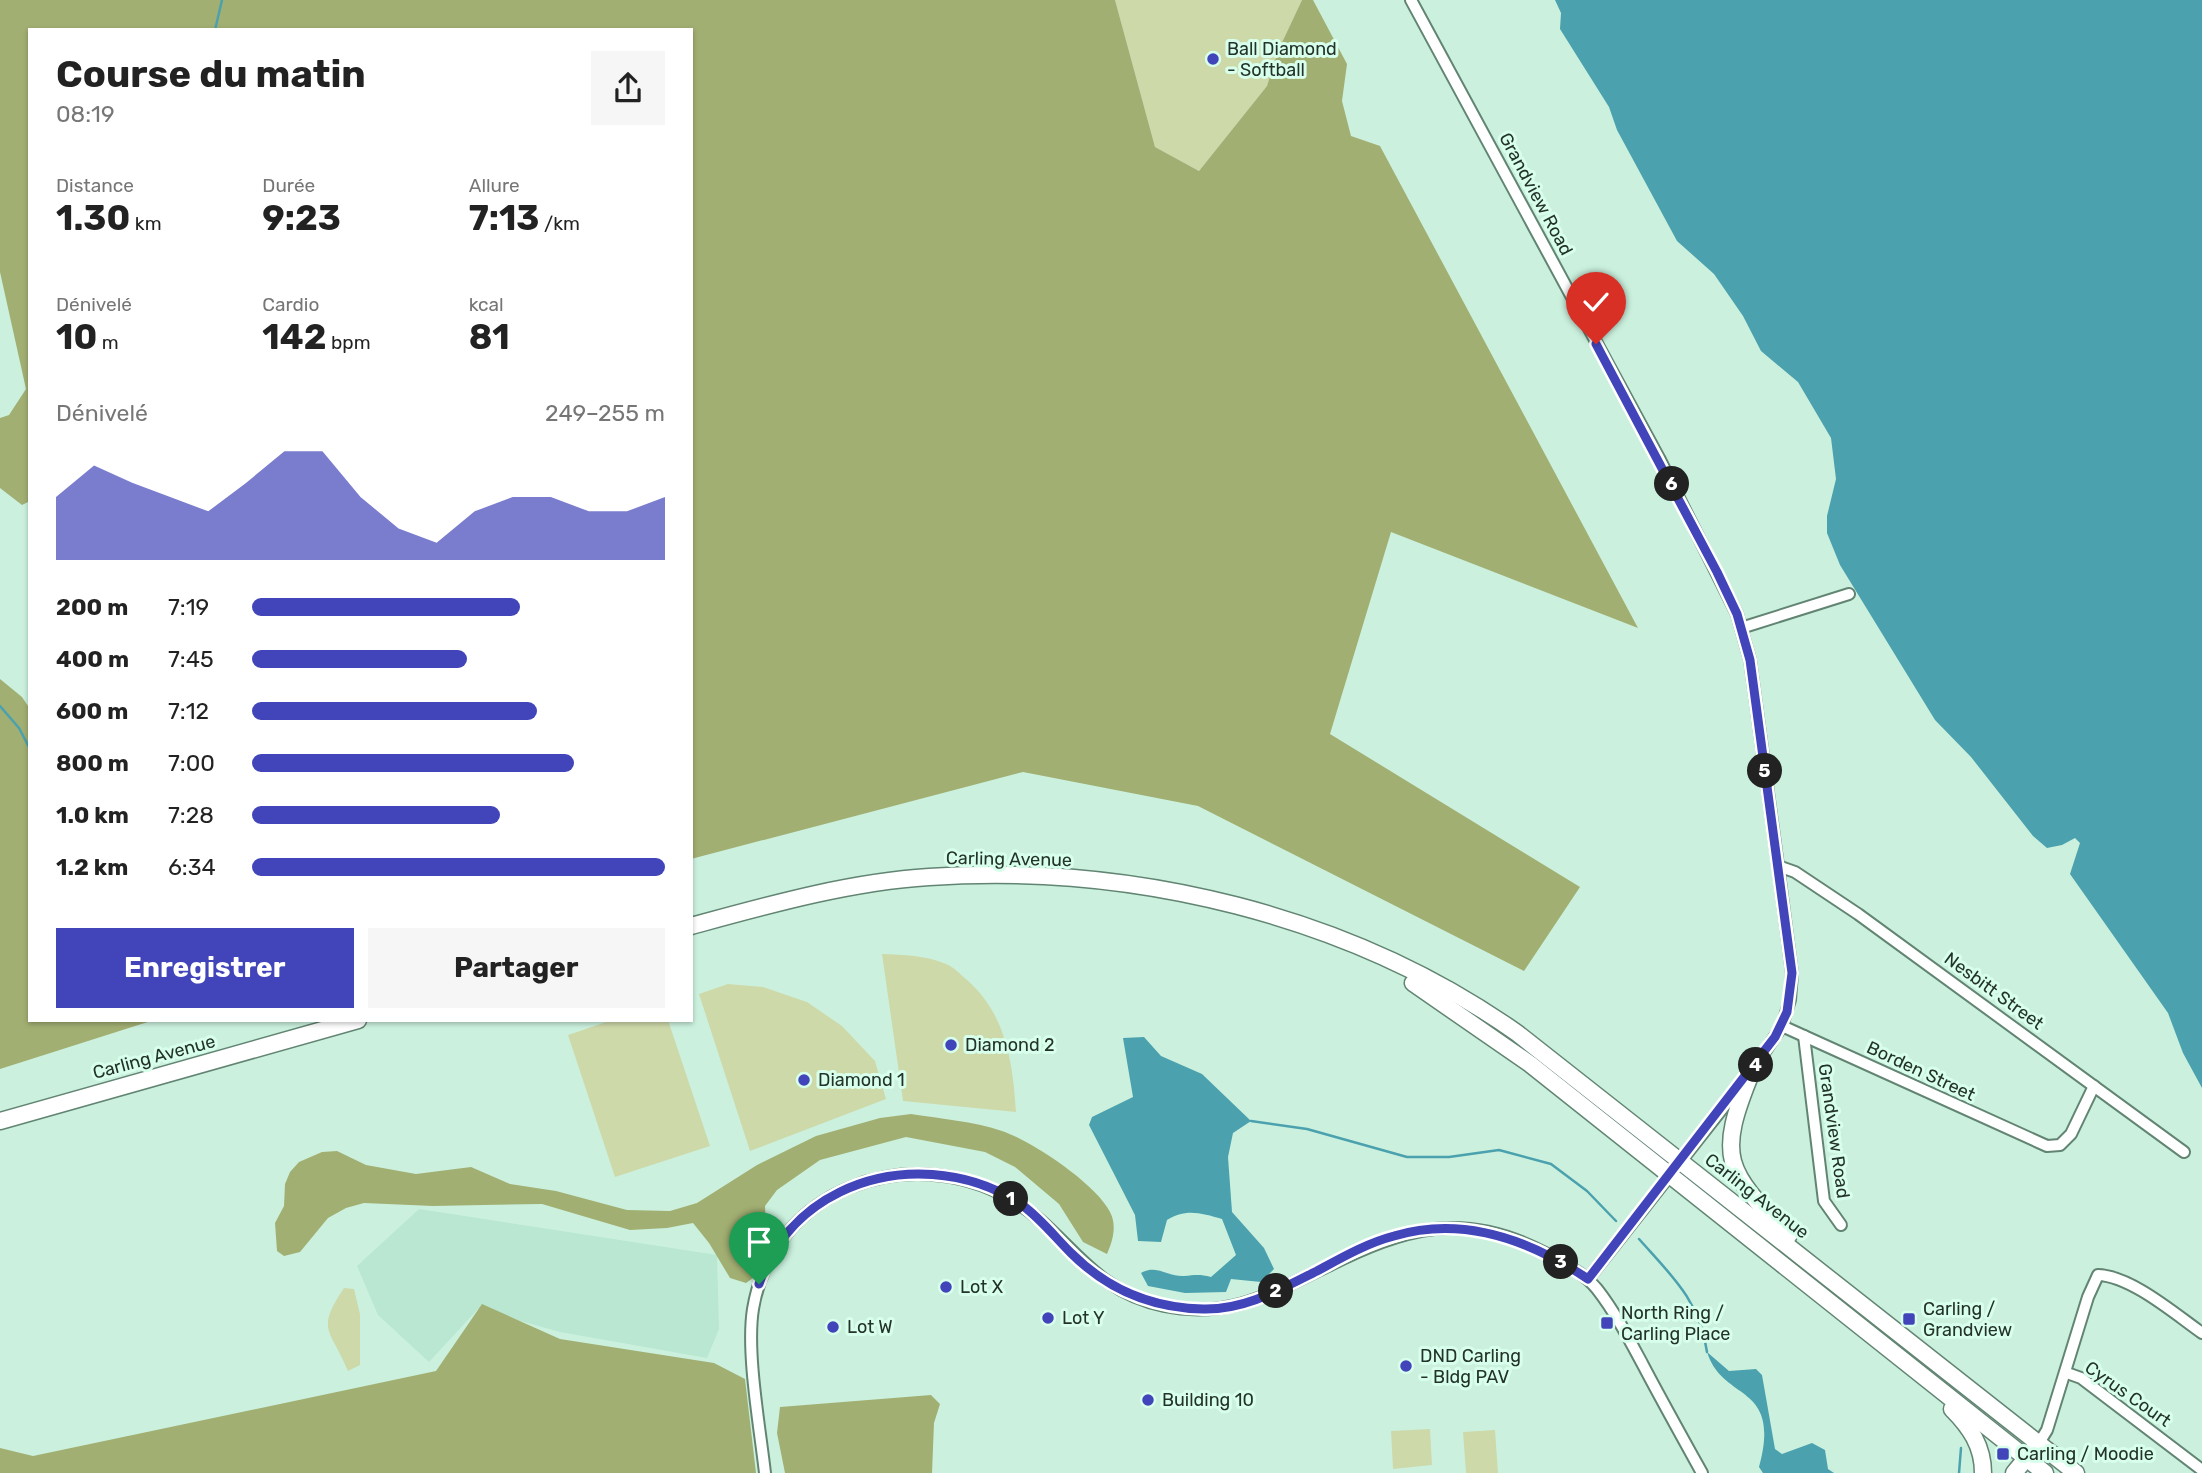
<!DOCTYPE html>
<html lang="fr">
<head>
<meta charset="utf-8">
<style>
	:root { --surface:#fff; --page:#f6f6f6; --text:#222; --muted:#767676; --accent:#4245ba }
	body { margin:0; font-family:Rubik,sans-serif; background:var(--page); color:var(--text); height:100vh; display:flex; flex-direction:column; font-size:26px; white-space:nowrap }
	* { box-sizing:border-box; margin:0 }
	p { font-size:23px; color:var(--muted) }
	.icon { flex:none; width:38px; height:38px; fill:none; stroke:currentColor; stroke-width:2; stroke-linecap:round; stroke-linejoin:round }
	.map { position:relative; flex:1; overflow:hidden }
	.details { position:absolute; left:28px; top:28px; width:665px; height:994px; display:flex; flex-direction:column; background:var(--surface); border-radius:0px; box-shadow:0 2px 5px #0004 }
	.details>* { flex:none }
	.pin { position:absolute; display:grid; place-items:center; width:60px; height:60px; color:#fff; margin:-72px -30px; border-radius:50% 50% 50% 0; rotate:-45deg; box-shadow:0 0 7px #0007 }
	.pin .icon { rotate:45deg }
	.km { position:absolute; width:35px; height:35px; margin:-18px; border-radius:50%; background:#222; color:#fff; font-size:19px; line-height:35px; text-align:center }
	.round { display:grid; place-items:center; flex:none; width:74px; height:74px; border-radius:0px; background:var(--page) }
	.overview { display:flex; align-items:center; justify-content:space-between; height:119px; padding:0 28px }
	h1 { font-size:38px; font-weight:700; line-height:52px }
	.metrics { display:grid; grid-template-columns:repeat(3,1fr); gap:10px; height:119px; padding:7px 28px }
	.metrics div { display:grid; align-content:center }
	.metrics b { font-size:35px; font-weight:700 }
	.metrics small { font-size:19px; font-weight:400 }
	.metrics p { font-size:19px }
	.chart { height:196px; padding:14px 28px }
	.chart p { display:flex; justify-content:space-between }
	.chart svg { width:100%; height:126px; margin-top:7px; fill:var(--accent); opacity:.7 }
	.button { display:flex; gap:14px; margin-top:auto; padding:14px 28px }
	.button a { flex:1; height:80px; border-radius:0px; background:var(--accent); color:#fff; font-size:28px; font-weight:700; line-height:80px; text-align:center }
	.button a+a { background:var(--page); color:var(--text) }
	ul { padding:0 28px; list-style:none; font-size:23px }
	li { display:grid; grid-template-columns:112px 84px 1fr; align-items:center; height:52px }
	li i { height:18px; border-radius:9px; background:var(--accent) }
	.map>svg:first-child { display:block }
</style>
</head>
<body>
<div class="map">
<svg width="2202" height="1473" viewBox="0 0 2202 1473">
	<rect width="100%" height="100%" fill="#cbf1de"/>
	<!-- built -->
	<path fill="#b9e7d1" d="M419,1209L717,1255L719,1329L707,1358L560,1332L478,1309L429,1362L378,1315L357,1266Z"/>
	<!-- green -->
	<g fill="#ced9aa">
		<path d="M1115,0H1302L1278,51L1267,86L1199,171L1155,147Z"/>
		<path d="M882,954C904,955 925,955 946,964C954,967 960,974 967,980C1006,1014 1013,1063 1016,1112L903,1101Z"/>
		<path d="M728,984L763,987L807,1002L842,1026L875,1061L886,1099L750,1151L699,994Z"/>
		<path d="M612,1020H668L710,1146L615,1177L568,1035Z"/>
		<path d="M344,1288L354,1289L360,1314V1365L348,1371C331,1329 315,1331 344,1288Z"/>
		<path d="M1430,1429L1432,1465L1393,1469L1391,1431Z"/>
		<path d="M1495,1430L1498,1473H1466L1463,1432Z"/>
	</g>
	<!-- forest -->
	<g fill="#a2af72">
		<path d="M0,0H1115L1155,147L1199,171L1267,86L1278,51L1302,0H1313L1347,64L1342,101L1351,136L1380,146L1638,628L1391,532L1330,734L1580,887L1524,971L1198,806L1023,772L691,859V30H30V501L22,505L0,488V418L9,415L26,389L0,272Z"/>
		<path d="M0,679L22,697L30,709V1020H154L0,1069Z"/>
		<path d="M911,1114C942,1119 972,1121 1002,1131C1032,1141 1096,1184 1110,1212C1117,1225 1113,1241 1107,1254L1083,1242L1059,1204L1015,1167L985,1152L906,1137L820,1160L777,1190L765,1206L766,1225L753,1278L746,1283L730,1278L709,1243L693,1223L667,1228L630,1230L542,1204L433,1206L364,1203L346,1208L328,1218L300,1252L284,1256L277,1251L275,1223L284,1206L285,1184L290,1172L299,1162L322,1152L337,1151L366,1165L416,1174L471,1167L510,1184L556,1191L627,1210L670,1211L697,1203L757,1165L816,1136L880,1118Z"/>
		<path d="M482,1304L560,1339L714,1363L745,1379L756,1473H0V1448L33,1456L436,1371Z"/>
		<path d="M931,1395L940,1404L934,1423L932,1473H785L777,1433L780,1407Z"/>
	</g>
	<!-- water -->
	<g fill="#4ba1ae">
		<path d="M1555,0H2202V1088L2183,1053L2168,1013L2070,874L2080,843L2075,838L2062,845L2047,848L2033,836L1971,757L1935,720L1840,565L1827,533V516L1836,479L1831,438L1798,382L1761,351L1743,316L1714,274L1677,241L1617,130L1609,107L1560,29L1561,13Z"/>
		<path d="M1144,1037L1161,1056L1202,1074L1251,1121L1233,1133L1228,1157L1232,1212L1264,1248L1274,1269L1261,1282L1231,1279L1226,1292L1185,1293L1148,1286L1141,1273C1157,1264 1168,1277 1184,1276C1195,1275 1200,1274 1211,1277L1236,1255L1222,1219C1202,1213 1185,1208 1167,1220L1161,1242L1138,1241L1135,1215L1089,1125L1092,1117L1133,1097L1123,1038Z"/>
		<path d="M1707,1352L1729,1371L1756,1369L1762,1375L1775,1449L1782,1454L1812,1443L1825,1450L1828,1469L1834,1473H1763L1759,1467C1782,1382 1723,1403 1707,1352Z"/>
	</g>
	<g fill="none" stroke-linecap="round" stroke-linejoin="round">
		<!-- stream -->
		<g stroke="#4ba1ae" stroke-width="2.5">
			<path d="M215,30L222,0"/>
			<path d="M0,706L19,728L30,749"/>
			<path d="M1251,1121L1307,1129L1407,1157H1449L1499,1150L1551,1164L1587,1191L1616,1221"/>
			<path d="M1639,1239C1672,1276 1700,1301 1707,1352"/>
			<path d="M1959,1473L1961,1448"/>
		</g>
		<defs>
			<g id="minor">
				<path d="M1411,0L1659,458L1737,614L1750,660L1778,866L1792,973L1790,1000L1782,1026L1752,1071L1588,1279"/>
				<path d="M1741,628L1849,594"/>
				<path d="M1778,866L1795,872L1858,914L2184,1152"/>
				<path d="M1782,1026L2047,1146L2060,1145L2071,1134L2094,1086"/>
				<path d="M1804,1036L1824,1201L1841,1225"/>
				<path d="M2067,1373L2081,1378L2202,1470"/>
				<path d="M2039,1443L2047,1430L2088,1297L2098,1275C2131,1276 2175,1314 2202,1333"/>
				<path d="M765,1473C760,1428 746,1352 753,1309C773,1189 908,1141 1009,1198C1068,1231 1087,1290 1164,1306C1229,1319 1270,1294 1326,1267C1404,1228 1464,1209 1547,1254C1564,1264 1584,1273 1597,1289C1615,1312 1629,1339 1643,1365C1662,1401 1682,1437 1702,1473"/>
			</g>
			<g id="secondary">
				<path d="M691,926C768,905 849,882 929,877C1132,863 1350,915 1517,1033L2076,1473"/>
				<path d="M1413,983L1530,1064L2045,1473"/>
				<path d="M1752,1071C1716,1158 1725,1170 1789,1235"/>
				<path d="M0,1121L358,1020"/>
				<path d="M1952,1409C1970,1427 1983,1446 1983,1473"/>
				<path d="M2014,1473L2033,1450"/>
			</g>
		</defs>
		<!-- minor casing -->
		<use href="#minor" stroke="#628573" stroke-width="14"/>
		<!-- secondary casing -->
		<use href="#secondary" stroke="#628573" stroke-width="19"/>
		<!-- minor -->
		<use href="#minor" stroke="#fff" stroke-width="10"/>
		<!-- secondary -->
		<use href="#secondary" stroke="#fff" stroke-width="16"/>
	</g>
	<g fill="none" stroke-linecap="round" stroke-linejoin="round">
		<defs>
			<path id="route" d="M759,1284C773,1243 801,1211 840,1192C897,1164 969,1169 1022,1205C1040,1218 1055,1237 1071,1253C1107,1289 1152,1308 1203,1309C1245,1310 1281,1289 1317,1271C1341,1258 1367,1243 1394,1236C1464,1215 1530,1240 1588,1279L1775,1037L1787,1012L1792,973L1750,660L1737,614L1717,572L1596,344"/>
		</defs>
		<!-- route casing -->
		<use href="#route" stroke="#fff" stroke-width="14"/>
		<!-- route -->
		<use href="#route" stroke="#4245ba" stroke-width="9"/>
	</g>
	<!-- markers -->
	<g fill="#4245ba" stroke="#d8ffeb" stroke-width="2.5">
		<circle cx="1213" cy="59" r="7"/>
		<circle cx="951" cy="1045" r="7"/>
		<circle cx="804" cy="1080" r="7"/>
		<circle cx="946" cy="1287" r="7"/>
		<circle cx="1048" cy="1318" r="7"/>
		<rect x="1902" y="1312" width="14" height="14" rx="3.5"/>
		<rect x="1600" y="1316" width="14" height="14" rx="3.5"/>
		<circle cx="833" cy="1327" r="7"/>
		<circle cx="1406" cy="1366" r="7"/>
		<circle cx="1148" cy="1400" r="7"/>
		<rect x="1996" y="1447" width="14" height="14" rx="3.5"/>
	</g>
	<g text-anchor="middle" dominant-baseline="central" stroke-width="6" stroke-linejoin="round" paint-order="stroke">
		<!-- poi labels -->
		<g font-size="18" fill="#23322a" stroke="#d8ffeb" text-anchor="start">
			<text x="1227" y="49">Ball Diamond<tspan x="1227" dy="21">- Softball</tspan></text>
			<text x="965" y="1045">Diamond 2</text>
			<text x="818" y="1080">Diamond 1</text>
			<text x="960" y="1287">Lot X</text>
			<text x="1923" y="1309">Carling /<tspan x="1923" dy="21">Grandview</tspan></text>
			<text x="1621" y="1313">North Ring /<tspan x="1621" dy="21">Carling Place</tspan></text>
			<text x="1062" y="1318">Lot Y</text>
			<text x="847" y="1327">Lot W</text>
			<text x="1420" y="1356">DND Carling<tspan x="1420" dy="21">- Bldg PAV</tspan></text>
			<text x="1162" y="1400">Building 10</text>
			<text x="2017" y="1454">Carling / Moodie</text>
		</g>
		<!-- street labels -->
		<g font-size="18" fill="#23322a" stroke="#d8ffeb">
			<text transform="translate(1536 194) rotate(62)">Grandview Road</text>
			<text transform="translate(1009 859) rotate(1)">Carling Avenue</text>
			<text transform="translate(1994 991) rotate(36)">Nesbitt Street</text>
			<text transform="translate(154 1057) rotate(-15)">Carling Avenue</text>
			<text transform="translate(1921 1071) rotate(25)">Borden Street</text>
			<text transform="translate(1834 1131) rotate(82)">Grandview Road</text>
			<text transform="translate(1757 1196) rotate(38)">Carling Avenue</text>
			<text transform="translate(2128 1394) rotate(35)">Cyrus Court</text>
		</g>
	</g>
</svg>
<div class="pin" style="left:759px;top:1284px;background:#1e9e55"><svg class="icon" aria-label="arrive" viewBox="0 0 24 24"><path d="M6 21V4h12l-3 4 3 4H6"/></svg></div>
<div class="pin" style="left:1596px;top:344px;background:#d93025"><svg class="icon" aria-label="check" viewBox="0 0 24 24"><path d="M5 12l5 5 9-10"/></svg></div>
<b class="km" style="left:1011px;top:1199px">1</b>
<b class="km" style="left:1276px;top:1291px">2</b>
<b class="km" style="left:1561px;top:1262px">3</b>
<b class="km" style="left:1756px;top:1065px">4</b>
<b class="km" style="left:1765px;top:771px">5</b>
<b class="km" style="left:1672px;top:484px">6</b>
<section class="details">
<div class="overview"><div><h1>Course du matin</h1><p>08:19</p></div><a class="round"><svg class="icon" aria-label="share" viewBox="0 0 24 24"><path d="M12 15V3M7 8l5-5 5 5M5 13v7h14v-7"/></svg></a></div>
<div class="metrics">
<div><p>Distance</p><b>1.30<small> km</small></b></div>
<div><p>Durée</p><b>9:23</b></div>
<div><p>Allure</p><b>7:13<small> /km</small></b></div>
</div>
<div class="metrics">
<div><p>Dénivelé</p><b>10<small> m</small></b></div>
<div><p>Cardio</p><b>142<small> bpm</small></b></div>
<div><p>kcal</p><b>81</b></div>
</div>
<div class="chart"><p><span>Dénivelé</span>249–255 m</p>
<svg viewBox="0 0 160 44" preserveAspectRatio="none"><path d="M0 44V22L10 11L20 17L30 22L40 27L50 17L60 6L70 6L80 22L90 33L100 38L110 27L120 22L130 22L140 27L150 27L160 22V44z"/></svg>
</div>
<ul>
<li><b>200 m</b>7:19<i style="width:65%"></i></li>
<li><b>400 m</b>7:45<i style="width:52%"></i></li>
<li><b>600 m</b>7:12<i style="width:69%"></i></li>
<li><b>800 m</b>7:00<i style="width:78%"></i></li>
<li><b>1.0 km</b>7:28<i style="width:60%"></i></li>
<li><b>1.2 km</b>6:34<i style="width:100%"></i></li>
</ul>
<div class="button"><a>Enregistrer</a><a>Partager</a></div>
</section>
</div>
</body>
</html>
